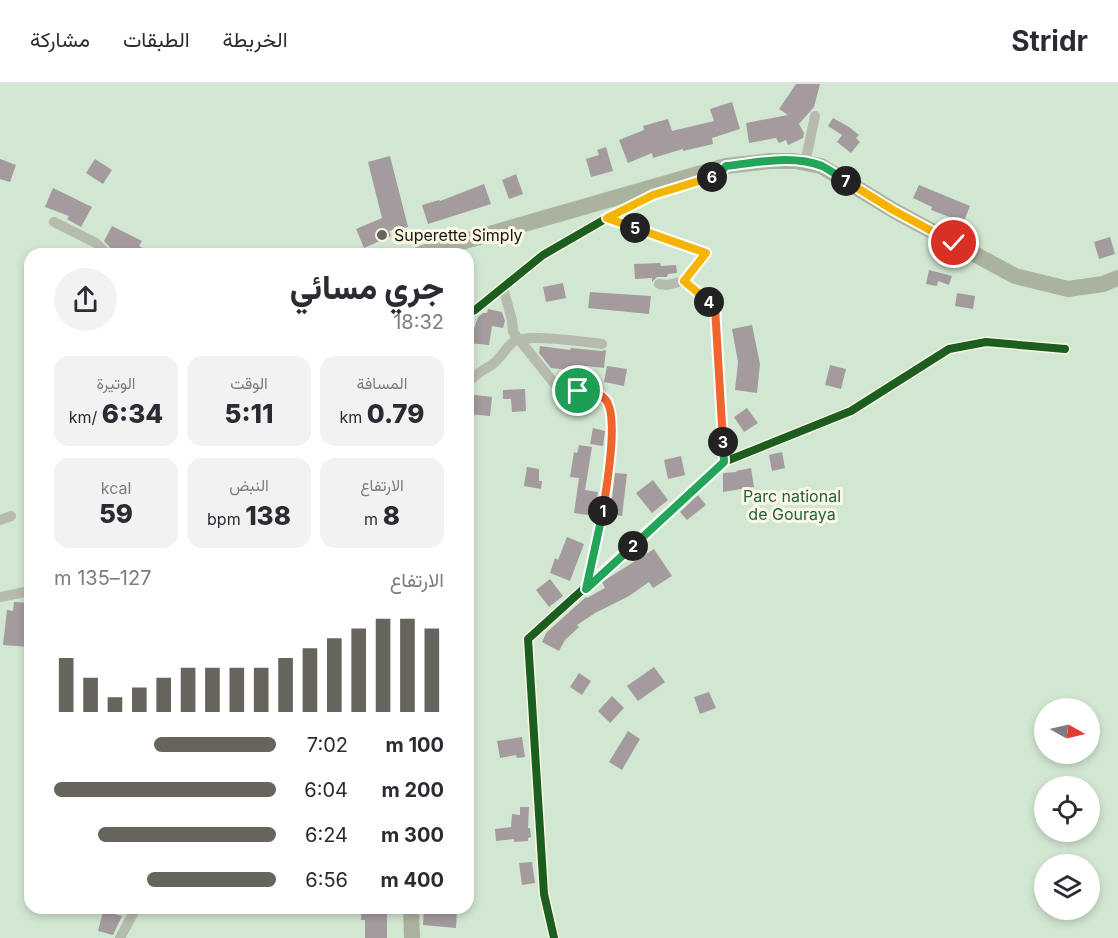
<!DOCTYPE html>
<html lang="ar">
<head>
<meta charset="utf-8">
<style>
	:root { --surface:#fff; --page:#f2f2f3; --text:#2b2b33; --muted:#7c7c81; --line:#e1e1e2; --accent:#66645c }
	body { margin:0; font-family:Inter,Vazirmatn,sans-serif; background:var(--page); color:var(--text); direction:rtl; height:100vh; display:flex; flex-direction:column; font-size:22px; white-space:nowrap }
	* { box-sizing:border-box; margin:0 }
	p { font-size:20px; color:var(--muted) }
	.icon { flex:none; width:33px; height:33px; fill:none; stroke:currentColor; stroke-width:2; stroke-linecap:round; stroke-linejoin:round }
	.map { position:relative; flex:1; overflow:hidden; direction:ltr }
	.side { position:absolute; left:24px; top:164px; width:450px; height:666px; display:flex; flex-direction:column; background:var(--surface); border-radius:18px; box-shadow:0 3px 9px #0003; direction:rtl }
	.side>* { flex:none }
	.needle { width:39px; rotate:98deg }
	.controls { position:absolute; left:1034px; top:614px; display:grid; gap:12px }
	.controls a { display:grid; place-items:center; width:66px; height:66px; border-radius:50%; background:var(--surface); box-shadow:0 3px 9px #0003; font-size:30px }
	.pin { position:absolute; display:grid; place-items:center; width:51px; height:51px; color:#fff; margin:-26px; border:3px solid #fff; border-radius:50%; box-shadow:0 2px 6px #0007 }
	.km { position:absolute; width:30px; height:30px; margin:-15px; border-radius:50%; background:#222; color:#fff; font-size:16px; line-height:30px; text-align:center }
	.round { display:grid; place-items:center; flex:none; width:63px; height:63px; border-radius:32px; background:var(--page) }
	.headline { display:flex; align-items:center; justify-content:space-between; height:102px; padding:0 30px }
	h1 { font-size:33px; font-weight:800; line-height:45px }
	.stats { display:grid; grid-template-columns:repeat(3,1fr); gap:9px; height:102px; padding:6px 30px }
	.stats div { display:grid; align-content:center; border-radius:15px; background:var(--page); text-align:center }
	.stats b { font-size:26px; font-weight:800 }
	.stats small { font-size:16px; font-weight:400 }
	.stats p { font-size:16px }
	.chart { height:168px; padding:12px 30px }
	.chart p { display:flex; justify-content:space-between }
	.chart svg { width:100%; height:108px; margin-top:6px; stroke:var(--accent); stroke-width:6 }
	ul { padding:0 30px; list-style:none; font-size:20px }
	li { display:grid; grid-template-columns:96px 72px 1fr; align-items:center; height:45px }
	li i { height:15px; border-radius:8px; background:var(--accent) }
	header { display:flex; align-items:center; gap:36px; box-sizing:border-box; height:84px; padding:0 30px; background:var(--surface); border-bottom:2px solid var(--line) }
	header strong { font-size:28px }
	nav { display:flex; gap:33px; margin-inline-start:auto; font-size:21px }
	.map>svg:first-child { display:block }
</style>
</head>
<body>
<header>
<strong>Stridr</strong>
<nav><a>الخريطة</a><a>الطبقات</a><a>مشاركة</a></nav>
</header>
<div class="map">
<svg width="1118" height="854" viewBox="0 0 1118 854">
	<rect width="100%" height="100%" fill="#f6f4e9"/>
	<!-- green -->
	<path fill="#d2e7d2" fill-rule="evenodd" d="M0,0H1118V854H0ZM30,170H468V824H30ZM1044,624H1089V669H1044ZM1044,702H1089V747H1044ZM1044,780H1089V825H1044Z"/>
	<!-- building -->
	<g fill="#a49b9e">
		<path d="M796,0H820L814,23L799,40L804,49L803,54L788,61L786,56L779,59L776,54L749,59L746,39L788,31L779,25Z"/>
		<path d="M732,18L740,45L712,54L713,60L683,67V65L653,74L652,69L628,79L619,56L644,46L643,42L668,35L672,47L714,37L710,25Z"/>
		<path d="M833,34L849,43L859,51L856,54L860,58L851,69L837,58L842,51L828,42Z"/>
		<path d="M606,63L613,87L591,93L586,75L599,71L597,66Z"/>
		<path d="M390,72L408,143L389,147L391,152L364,164L356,145L382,134L368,78Z"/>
		<path d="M0,75L16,81L10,98L0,95Z"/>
		<path d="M95,75L112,86L103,100L86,89Z"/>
		<path d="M516,90L523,110L509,115L502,96Z"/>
		<path d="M484,100L491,120L428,140L422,121L439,116L440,117Z"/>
		<path d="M919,101L970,122L962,142L950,138L952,134L931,126L932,123L913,114Z"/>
		<path d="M53,104L92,123L81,143L67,135L69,132L45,123Z"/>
		<path d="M112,142L142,157L139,162L154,170L114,168L104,157Z"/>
		<path d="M1110,153L1115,170L1099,175L1094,158Z"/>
		<path d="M660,179L661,182L676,181L677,189L668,190L667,193H657L652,198V194L635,195L634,180Z"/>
		<path d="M929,186L952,192L949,201L938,197L937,202L926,200Z"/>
		<path d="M563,199L566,214L546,218L543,203Z"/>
		<path d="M590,208L651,212L649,230L588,224Z"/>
		<path d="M957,209L975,212L973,225L955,222Z"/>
		<path d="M488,225L502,228L505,237L503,244L492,242L489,261L468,259V251H472L478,233L483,229H487Z"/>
		<path d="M752,241L760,280L757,309L735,306L738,278L732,245Z"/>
		<path d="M540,262L570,266L571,264L601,267L606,266L604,284L587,282L584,300L569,296L571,286L551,284L539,269Z"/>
		<path d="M830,281L846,285L841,305L825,301Z"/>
		<path d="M607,282L627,285L624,302L604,298Z"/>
		<path d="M525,305L526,327L512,328L511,315H503V306Z"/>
		<path d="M468,310L492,313L490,332L468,330Z"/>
		<path d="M747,324L758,339L744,348L734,333Z"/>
		<path d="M593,344L605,347L603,362L590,360Z"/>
		<path d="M579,361L592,363L585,406L598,408L594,432L574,429L579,394L570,393L574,368L577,369Z"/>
		<path d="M782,368L785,384L772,387L769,371Z"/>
		<path d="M681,372L685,391L668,395L664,376Z"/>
		<path d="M527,383L539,385V397H542L541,405L524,402Z"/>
		<path d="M751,384L754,403L723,408V389L737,388L736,387Z"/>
		<path d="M615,389L627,390L622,432L610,430Z"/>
		<path d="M653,396L668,416L652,429L636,409Z"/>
		<path d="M698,411L706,421L687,436L680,428Z"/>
		<path d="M567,453L584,460L570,497L550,489L555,474L558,476Z"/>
		<path d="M654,465L672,492L653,504L649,498L629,512L595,529L577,541L579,543L565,556L559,567L542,558L546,549L586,513L587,514L605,504L602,498Z"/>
		<path d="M550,495L563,512L549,523L536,506Z"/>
		<path d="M14,518L30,519V563L3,561L7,526L13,527Z"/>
		<path d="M654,583L665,598L638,617L627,602Z"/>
		<path d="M579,589L591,597L582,611L570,603Z"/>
		<path d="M709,608L716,624L700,630L694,613Z"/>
		<path d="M612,612L624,624L610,639L598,627Z"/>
		<path d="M628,647L640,655L622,686L609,678Z"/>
		<path d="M522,653L525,673L517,674L516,671L500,674L497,657Z"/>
		<path d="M520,723H529L528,744H530L531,753L528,754V757L514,758V755L496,757L495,745L511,743L512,730L520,731Z"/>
		<path d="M532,778L535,799L522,801L519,779Z"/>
		<path d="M362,824H387V854H365V836H361Z"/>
		<path d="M424,824L457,827L456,844L423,841Z"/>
		<path d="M103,827L122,832L113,851L98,847Z"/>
	</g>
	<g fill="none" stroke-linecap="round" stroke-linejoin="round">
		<!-- lane -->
		<path stroke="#b5bbad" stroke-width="5" d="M608,133L660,109"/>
		<!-- street -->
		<g stroke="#b5bbad" stroke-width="10">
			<path d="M805,79L815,32"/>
			<path d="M54,138L96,159L107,170"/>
			<path d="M659,200L667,201L684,197"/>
			<path d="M503,204L512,236L513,248L554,299L578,307L595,308L605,315L611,325L613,342L602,435L586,505"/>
			<path d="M468,229L475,226L543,171L607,134L706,169L684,197L715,223L724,378L528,555L544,810L554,854"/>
			<path d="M468,299C474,290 485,286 494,279C501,273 506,264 513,258C526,249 585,258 602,260"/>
			<path d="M724,378L851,327L949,265L986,258L1065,265"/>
			<path d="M0,436L11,432"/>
			<path d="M0,513L30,507"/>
			<path d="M120,854L136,824"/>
		</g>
		<!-- primary -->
		<g stroke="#abb39e" stroke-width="16">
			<path d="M420,170L726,82L770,77H795L821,82L893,126L1015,192L1068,205L1103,200L1118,194"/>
			<path d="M411,824L412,854"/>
		</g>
		<defs>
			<g id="cycleway">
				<path d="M468,229L475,226L543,171L607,134L706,169L684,197L715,223L724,378L528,555L544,810L554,854"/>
				<path d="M724,378L851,327L949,265L986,258L1065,265"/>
			</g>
		</defs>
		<!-- cycleway casing -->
		<use href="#cycleway" stroke="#fbf7e4" stroke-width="11"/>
		<!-- cycleway -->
		<use href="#cycleway" stroke="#1b5e20" stroke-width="8"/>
	</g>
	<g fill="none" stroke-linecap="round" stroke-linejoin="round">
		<defs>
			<path id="split-1" d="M578,307C588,307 597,307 605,315C620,330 606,404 603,427"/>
			<path id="split-2" d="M603,427L586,505L633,462"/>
			<path id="split-3" d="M633,462L724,378L723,358"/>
			<path id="split-4" d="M709,218L715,223L723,358"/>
			<path id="split-5" d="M635,144L706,169L684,197L709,218"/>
			<path id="split-6" d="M635,144L607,134L653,111L712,93"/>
			<path id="split-7" d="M712,93L718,92L726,82C756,79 792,70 822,82C830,86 838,92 846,97"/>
			<path id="split-8" d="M846,97L893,126L954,159"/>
		</defs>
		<!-- split-1 casing -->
		<use href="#split-1" stroke="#fff" stroke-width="12"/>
		<!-- split-2 casing -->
		<use href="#split-2" stroke="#fff" stroke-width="12"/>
		<!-- split-3 casing -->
		<use href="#split-3" stroke="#fff" stroke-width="12"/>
		<!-- split-4 casing -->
		<use href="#split-4" stroke="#fff" stroke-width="12"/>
		<!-- split-5 casing -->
		<use href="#split-5" stroke="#fff" stroke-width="12"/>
		<!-- split-6 casing -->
		<use href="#split-6" stroke="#fff" stroke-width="12"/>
		<!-- split-7 casing -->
		<use href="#split-7" stroke="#fff" stroke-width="12"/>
		<!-- split-8 casing -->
		<use href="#split-8" stroke="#fff" stroke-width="12"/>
		<!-- split-1 -->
		<use href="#split-1" stroke="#f0652b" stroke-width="8"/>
		<!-- split-2 -->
		<use href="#split-2" stroke="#22a559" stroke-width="8"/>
		<!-- split-3 -->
		<use href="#split-3" stroke="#22a559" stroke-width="8"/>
		<!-- split-4 -->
		<use href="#split-4" stroke="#f0652b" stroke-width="8"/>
		<!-- split-5 -->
		<use href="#split-5" stroke="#f5b400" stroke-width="8"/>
		<!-- split-6 -->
		<use href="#split-6" stroke="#f5b400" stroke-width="8"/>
		<!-- split-7 -->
		<use href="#split-7" stroke="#22a559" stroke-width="8"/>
		<!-- split-8 -->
		<use href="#split-8" stroke="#f5b400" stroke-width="8"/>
	</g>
	<!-- markers -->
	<circle fill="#66645c" stroke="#fbf7e4" stroke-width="2" cx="382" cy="151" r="6"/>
	<g text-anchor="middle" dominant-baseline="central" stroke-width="6" stroke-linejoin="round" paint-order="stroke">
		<!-- poi labels -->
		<g font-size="16" fill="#181610" stroke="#fbf7e4" text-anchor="start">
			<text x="394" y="151">Superette Simply</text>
		</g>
		<!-- park labels -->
		<g font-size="16" fill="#21623a" stroke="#fbf7e4">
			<text x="792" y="412">Parc national<tspan x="792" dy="18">de Gouraya</tspan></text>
		</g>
	</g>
</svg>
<div class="controls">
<a><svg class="needle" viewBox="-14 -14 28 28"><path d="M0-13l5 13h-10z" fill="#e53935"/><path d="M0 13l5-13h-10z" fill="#7c7c81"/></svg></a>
<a><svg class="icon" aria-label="locate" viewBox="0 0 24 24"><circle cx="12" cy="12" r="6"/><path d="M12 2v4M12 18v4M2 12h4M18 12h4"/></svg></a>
<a><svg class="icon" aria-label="layers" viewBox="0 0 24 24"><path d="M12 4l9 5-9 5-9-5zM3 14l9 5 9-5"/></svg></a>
</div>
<div class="pin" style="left:578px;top:307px;background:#1e9e55"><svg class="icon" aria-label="arrive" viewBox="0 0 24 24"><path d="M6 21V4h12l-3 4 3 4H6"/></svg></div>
<div class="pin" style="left:954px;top:159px;background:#d93025"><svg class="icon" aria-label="check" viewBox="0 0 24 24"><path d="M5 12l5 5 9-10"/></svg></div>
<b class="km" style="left:603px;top:427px">1</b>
<b class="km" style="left:633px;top:462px">2</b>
<b class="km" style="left:723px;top:358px">3</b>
<b class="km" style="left:709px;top:218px">4</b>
<b class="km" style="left:635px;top:144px">5</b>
<b class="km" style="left:712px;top:93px">6</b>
<b class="km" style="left:846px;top:97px">7</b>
<section class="side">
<div class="headline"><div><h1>جري مسائي</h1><p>18:32</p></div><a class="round"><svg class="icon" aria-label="share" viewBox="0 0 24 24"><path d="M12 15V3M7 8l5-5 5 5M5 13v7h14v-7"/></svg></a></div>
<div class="stats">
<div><p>المسافة</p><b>0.79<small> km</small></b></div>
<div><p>الوقت</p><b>5:11</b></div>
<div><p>الوتيرة</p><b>6:34<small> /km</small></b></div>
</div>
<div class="stats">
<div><p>الارتفاع</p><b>8<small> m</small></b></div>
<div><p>النبض</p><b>138<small> bpm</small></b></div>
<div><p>kcal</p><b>59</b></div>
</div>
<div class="chart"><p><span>الارتفاع</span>127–135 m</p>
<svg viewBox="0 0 160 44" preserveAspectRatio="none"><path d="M5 44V22M15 44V30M25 44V38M35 44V34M45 44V30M55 44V26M65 44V26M75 44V26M85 44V26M95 44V22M105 44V18M115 44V14M125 44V10M135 44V6M145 44V6M155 44V10"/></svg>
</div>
<ul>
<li><b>100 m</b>7:02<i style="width:55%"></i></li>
<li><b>200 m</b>6:04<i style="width:100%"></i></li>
<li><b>300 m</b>6:24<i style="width:80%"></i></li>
<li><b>400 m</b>6:56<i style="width:58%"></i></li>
</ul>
</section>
</div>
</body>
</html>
